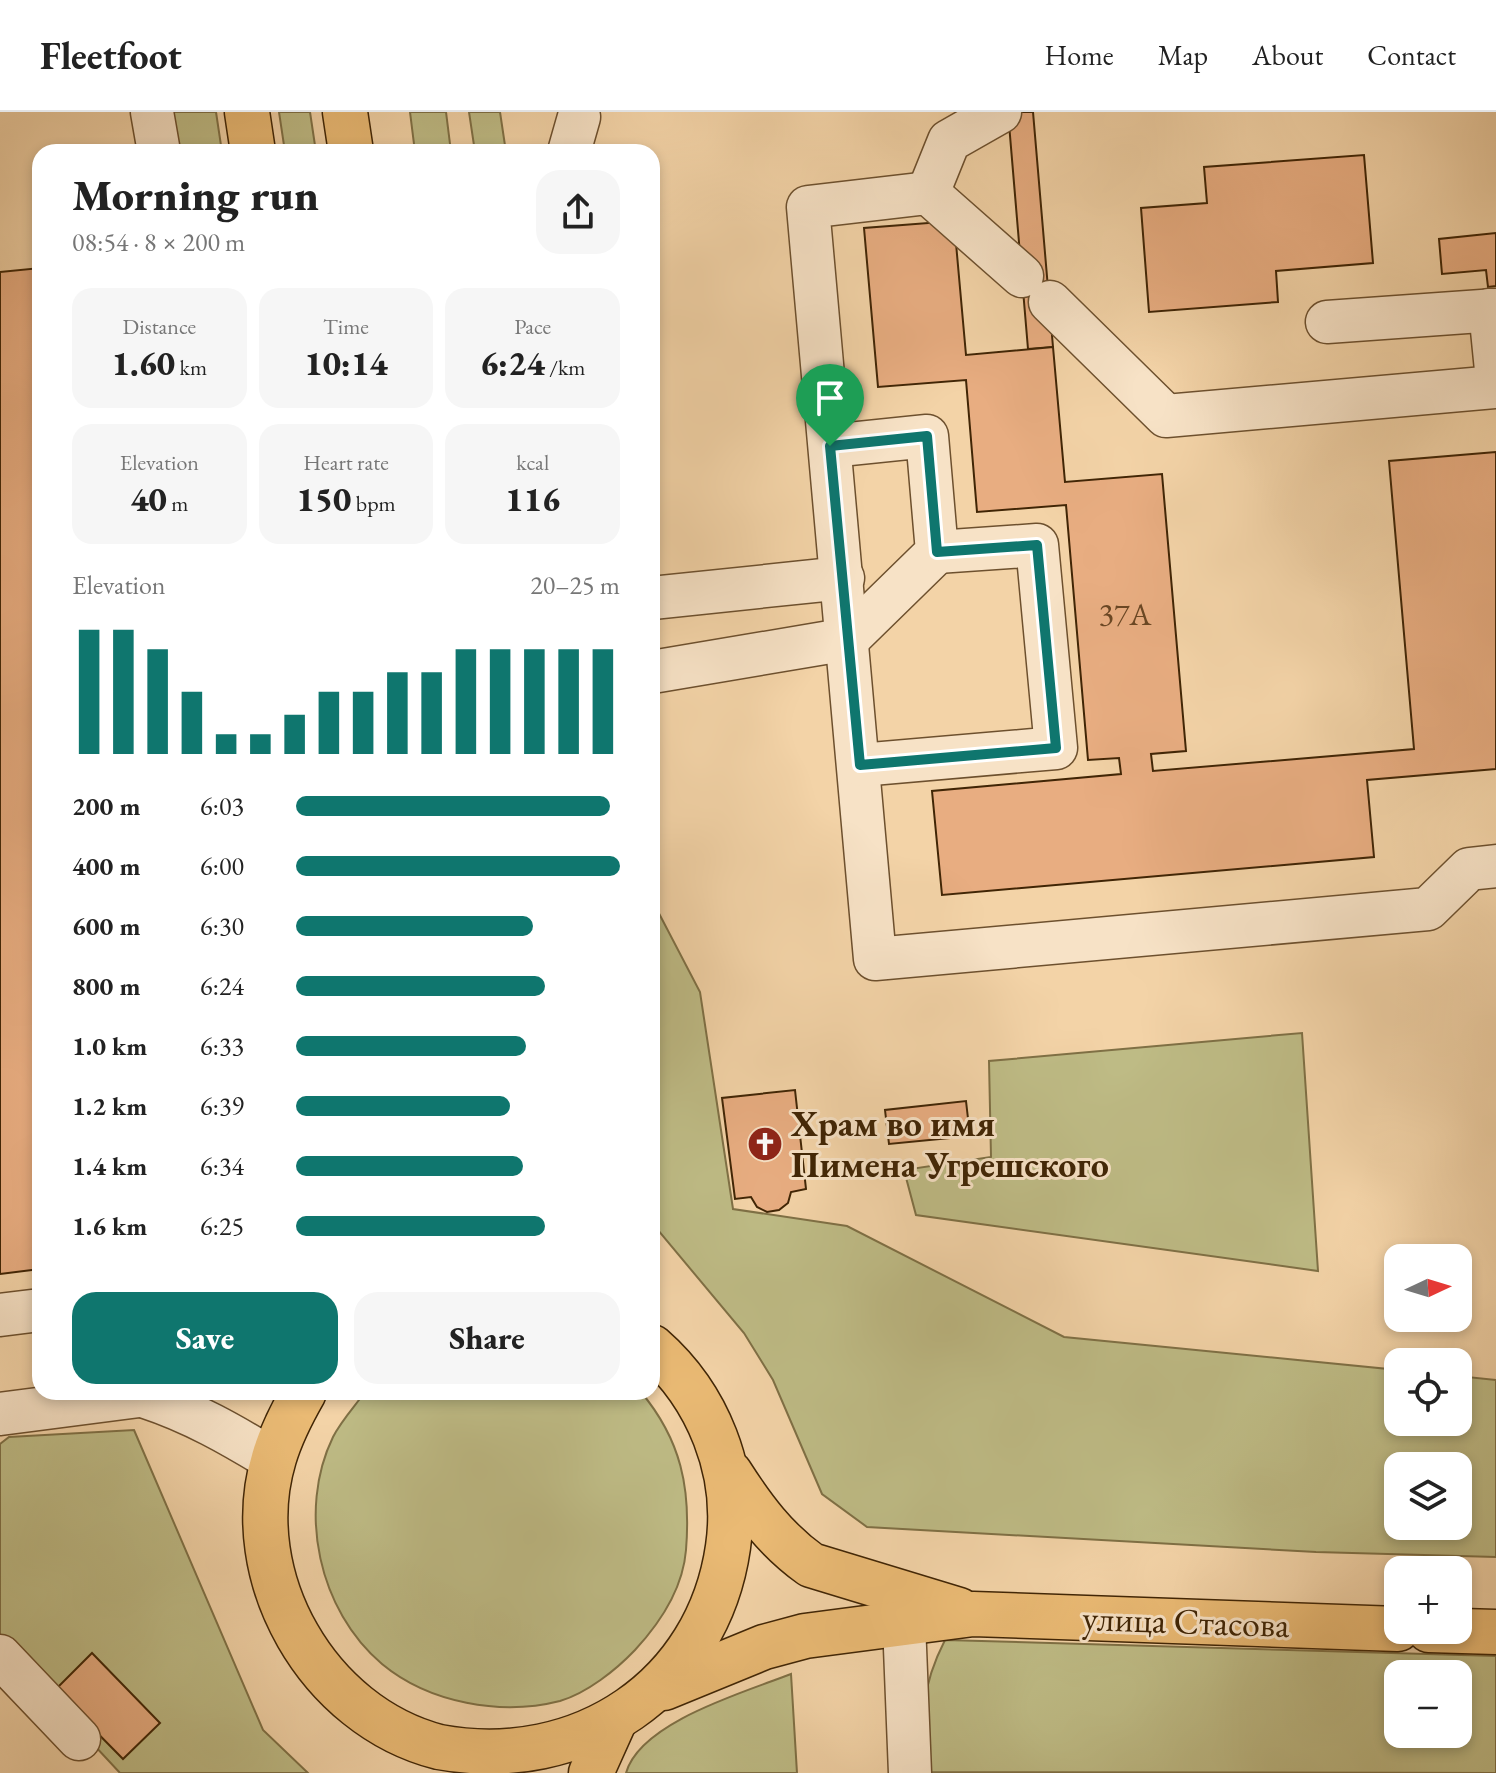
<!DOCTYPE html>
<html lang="en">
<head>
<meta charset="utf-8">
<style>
	:root { --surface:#fff; --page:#f6f6f6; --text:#222; --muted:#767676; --line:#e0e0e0; --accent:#0f766e }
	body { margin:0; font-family:"EB Garamond",serif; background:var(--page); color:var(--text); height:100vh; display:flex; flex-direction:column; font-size:30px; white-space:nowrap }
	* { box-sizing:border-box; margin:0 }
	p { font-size:26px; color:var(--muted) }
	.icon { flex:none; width:44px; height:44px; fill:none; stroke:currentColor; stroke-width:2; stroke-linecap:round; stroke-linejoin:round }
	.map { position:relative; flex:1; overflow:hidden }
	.details { position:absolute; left:32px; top:32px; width:628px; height:1256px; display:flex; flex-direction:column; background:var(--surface); border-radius:24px; box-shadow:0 4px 12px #0003 }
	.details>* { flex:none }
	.needle { width:52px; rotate:86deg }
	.fabs { position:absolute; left:1384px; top:1132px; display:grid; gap:16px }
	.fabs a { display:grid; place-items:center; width:88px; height:88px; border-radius:16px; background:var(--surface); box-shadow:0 4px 12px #0003; font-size:40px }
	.pin { position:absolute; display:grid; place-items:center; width:68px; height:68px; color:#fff; margin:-82px -34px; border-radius:50% 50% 50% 0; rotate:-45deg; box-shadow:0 0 8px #0007 }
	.pin .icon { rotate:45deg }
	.round { display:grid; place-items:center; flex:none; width:84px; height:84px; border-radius:24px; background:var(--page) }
	.headline { display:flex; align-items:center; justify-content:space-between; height:136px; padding:0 40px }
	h1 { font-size:44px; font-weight:800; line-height:60px }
	.figures { display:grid; grid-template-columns:repeat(3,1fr); gap:12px; height:136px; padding:8px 40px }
	.figures div { display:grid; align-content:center; border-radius:20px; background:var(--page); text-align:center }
	.figures b { font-size:34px; font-weight:800 }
	.figures small { font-size:22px; font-weight:400 }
	.figures p { font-size:22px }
	.chart { height:224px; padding:16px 40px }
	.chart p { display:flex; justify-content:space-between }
	.chart svg { width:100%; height:144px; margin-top:8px; stroke:var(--accent); stroke-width:6 }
	.action { display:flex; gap:16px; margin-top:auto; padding:16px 40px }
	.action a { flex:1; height:92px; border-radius:24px; background:var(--accent); color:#fff; font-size:32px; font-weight:800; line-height:92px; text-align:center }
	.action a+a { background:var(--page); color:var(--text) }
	ul { padding:0 40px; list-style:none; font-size:26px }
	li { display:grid; grid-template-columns:128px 96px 1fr; align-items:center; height:60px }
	li i { height:20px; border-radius:10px; background:var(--accent) }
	header { display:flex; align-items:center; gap:48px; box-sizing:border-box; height:112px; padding:0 40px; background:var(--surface); border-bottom:2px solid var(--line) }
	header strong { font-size:38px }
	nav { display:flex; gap:44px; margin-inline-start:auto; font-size:28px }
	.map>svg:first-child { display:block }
</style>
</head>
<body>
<header>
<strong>Fleetfoot</strong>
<nav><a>Home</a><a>Map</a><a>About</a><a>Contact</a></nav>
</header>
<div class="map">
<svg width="1496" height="1661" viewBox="0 0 1496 1661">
	<rect width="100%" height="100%" fill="#f3d3a7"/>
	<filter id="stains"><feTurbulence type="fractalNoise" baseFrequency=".0025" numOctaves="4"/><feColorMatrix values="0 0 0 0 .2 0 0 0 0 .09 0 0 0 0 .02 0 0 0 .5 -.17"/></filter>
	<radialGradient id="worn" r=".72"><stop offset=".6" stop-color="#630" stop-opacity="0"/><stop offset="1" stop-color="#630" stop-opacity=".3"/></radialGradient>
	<!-- green -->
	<g fill="#bebb85" stroke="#7f7045" stroke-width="2" fill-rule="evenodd">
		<path d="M173,0H216L222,40H179Z"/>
		<path d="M279,0H310L316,40H285Z"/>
		<path d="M410,0H446L451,40H415Z"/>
		<path d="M469,0H500L506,40H475Z"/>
		<path d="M652,788L700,880L733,1097L847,1114L1064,1225L1398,1258V1310H1458V1264L1496,1268V1445L1316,1440L867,1415L822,1382L773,1268L744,1221L652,1111ZM1458,1354V1414H1398V1354Z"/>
		<path d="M1302,921L1318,1159L916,1103L904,1058L991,1045L989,949Z"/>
		<path d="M365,1280H641C681,1328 691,1376 686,1438C683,1476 660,1511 635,1538C616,1558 587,1581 560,1589C501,1604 429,1591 382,1552C319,1499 297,1399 333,1325C341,1309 355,1294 365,1280Z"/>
		<path d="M134,1318L263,1618L308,1661H120L0,1532V1332L9,1325Z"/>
		<path d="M945,1528L1496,1544V1661L926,1660C920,1608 921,1575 945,1528ZM1398,1562H1458V1622H1398Z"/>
		<path d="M791,1562L797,1661H626C640,1610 745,1580 791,1562Z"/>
	</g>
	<!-- building -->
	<g fill="#e8ad81" stroke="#402505" stroke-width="2">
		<path d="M1008,0H1033L1053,235L1028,237Z"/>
		<path d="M1364,43L1373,151L1276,159L1278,190L1149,200L1141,96L1207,91L1204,55Z"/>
		<path d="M954,109L966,243L1053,235L1065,370L1162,362L1186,639L1151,642L1153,659L1414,637L1389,349L1496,340V657L1367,668L1374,745L942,783L932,679L1121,662L1119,646L1088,648L1066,393L977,400L966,268L878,275L864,116Z"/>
		<path d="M1496,121V174L1488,175L1486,158L1442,162L1439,127Z"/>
		<path d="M40,156V1157L0,1162V160Z"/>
		<path d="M795,978L806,1077L791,1080L788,1091L779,1098L767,1100L757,1095L751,1085L735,1087L722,986Z"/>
		<path d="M966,989L970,1024L889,1032L885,998Z"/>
		<path d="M92,1541L160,1611L123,1647L55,1578Z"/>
	</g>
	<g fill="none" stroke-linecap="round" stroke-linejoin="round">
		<defs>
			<g id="minor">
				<path d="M152,0L159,40"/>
				<path d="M569,40L579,5"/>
				<path d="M928,81L949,29L1000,0"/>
				<path d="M1022,164L928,81L808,95L875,847L1428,797L1469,757L1496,754"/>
				<path d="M1050,190L1166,304L1496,275"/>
				<path d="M1490,198L1496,258"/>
				<path d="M1327,210L1496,198"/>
				<path d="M652,486L843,466"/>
				<path d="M652,560L848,527L937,440L927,324L830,334"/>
				<path d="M860,653L1056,636L1037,433L937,440"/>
				<path d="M0,1203L40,1198"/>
				<path d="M146,1285C192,1300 232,1323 273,1348"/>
				<path d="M0,1302L170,1280"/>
				<path d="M904,1511L910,1661"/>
				<path d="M0,1544L79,1627"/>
			</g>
			<g id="major">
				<path d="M247,0L253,40"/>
				<path d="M345,0L351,40"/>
				<path d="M304,1280C292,1301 281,1322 274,1346C238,1465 318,1604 439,1635C581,1661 708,1575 728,1435C739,1360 708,1284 652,1235"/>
				<path d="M730,1361C753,1397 776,1428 811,1453L959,1498"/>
				<path d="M1429,1518L1496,1520"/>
				<path d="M664,1576L764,1535L805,1524L973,1502L1398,1517"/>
				<path d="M591,1661L613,1612"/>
			</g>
		</defs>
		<!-- minor casing -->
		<use href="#minor" stroke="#6d502e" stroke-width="45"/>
		<!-- major casing -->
		<use href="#major" stroke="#402505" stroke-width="47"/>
		<!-- minor -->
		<use href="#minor" stroke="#f7e2c6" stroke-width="42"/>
		<!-- major -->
		<use href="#major" stroke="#eaba74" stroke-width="44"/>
	</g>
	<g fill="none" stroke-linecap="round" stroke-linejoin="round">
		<defs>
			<path id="route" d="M927,324L937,440L1037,433L1056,636L860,653L830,334Z"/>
		</defs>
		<!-- route casing -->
		<use href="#route" stroke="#fff" stroke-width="16"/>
		<!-- route -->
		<use href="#route" stroke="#0f766e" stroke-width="10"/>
	</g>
	<!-- icons -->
	<defs>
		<symbol id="church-disc" viewBox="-11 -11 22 22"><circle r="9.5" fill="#8f2418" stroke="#f7e2c6"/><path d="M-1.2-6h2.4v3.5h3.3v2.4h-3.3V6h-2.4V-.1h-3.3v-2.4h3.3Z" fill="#fff"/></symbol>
	</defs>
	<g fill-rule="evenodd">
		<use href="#church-disc" x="745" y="1012" width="40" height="40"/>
	</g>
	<g text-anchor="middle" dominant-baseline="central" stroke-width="6" stroke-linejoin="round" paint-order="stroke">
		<!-- number labels -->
		<g font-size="32" fill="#6a4724">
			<text x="1125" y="502">37А</text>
		</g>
		<!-- poi labels -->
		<g font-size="36" font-weight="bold" fill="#402505" stroke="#f7e2c6" text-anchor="start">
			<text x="791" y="1011">Храм во имя<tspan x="791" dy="41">Пимена Угрешского</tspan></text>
		</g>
		<!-- street labels -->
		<g font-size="36" fill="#402505" stroke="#f7e2c6">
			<text transform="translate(1186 1509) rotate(2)">улица Стасова</text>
		</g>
	</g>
	<rect width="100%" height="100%" filter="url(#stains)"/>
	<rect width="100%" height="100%" fill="url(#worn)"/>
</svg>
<div class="fabs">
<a><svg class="needle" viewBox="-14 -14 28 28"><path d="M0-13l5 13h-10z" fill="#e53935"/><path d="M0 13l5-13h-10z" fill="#767676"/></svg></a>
<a><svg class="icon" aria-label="locate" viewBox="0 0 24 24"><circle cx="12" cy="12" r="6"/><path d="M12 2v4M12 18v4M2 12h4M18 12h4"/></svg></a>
<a><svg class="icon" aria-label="layers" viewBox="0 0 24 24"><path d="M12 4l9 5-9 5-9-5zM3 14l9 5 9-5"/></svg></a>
<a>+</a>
<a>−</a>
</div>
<div class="pin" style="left:830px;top:334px;background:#1e9e55"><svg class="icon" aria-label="arrive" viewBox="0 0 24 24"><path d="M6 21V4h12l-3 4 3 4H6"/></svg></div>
<section class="details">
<div class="headline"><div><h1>Morning run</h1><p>08:54 · 8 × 200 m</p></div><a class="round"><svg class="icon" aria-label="share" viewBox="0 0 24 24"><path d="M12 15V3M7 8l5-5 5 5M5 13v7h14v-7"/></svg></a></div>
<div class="figures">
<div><p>Distance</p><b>1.60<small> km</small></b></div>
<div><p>Time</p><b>10:14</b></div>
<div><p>Pace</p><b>6:24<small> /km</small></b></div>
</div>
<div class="figures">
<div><p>Elevation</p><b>40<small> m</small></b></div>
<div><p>Heart rate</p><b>150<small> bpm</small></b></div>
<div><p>kcal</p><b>116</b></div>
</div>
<div class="chart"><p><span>Elevation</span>20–25 m</p>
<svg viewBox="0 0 160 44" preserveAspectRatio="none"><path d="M5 44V6M15 44V6M25 44V12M35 44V25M45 44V38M55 44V38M65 44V32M75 44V25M85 44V25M95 44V19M105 44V19M115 44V12M125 44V12M135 44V12M145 44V12M155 44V12"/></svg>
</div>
<ul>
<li><b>200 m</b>6:03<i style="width:97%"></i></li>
<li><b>400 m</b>6:00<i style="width:100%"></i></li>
<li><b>600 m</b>6:30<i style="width:73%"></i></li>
<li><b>800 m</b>6:24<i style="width:77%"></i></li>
<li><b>1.0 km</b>6:33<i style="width:71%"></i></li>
<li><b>1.2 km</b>6:39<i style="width:66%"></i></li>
<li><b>1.4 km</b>6:34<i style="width:70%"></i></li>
<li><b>1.6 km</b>6:25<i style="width:77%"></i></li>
</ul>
<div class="action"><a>Save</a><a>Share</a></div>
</section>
</div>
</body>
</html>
